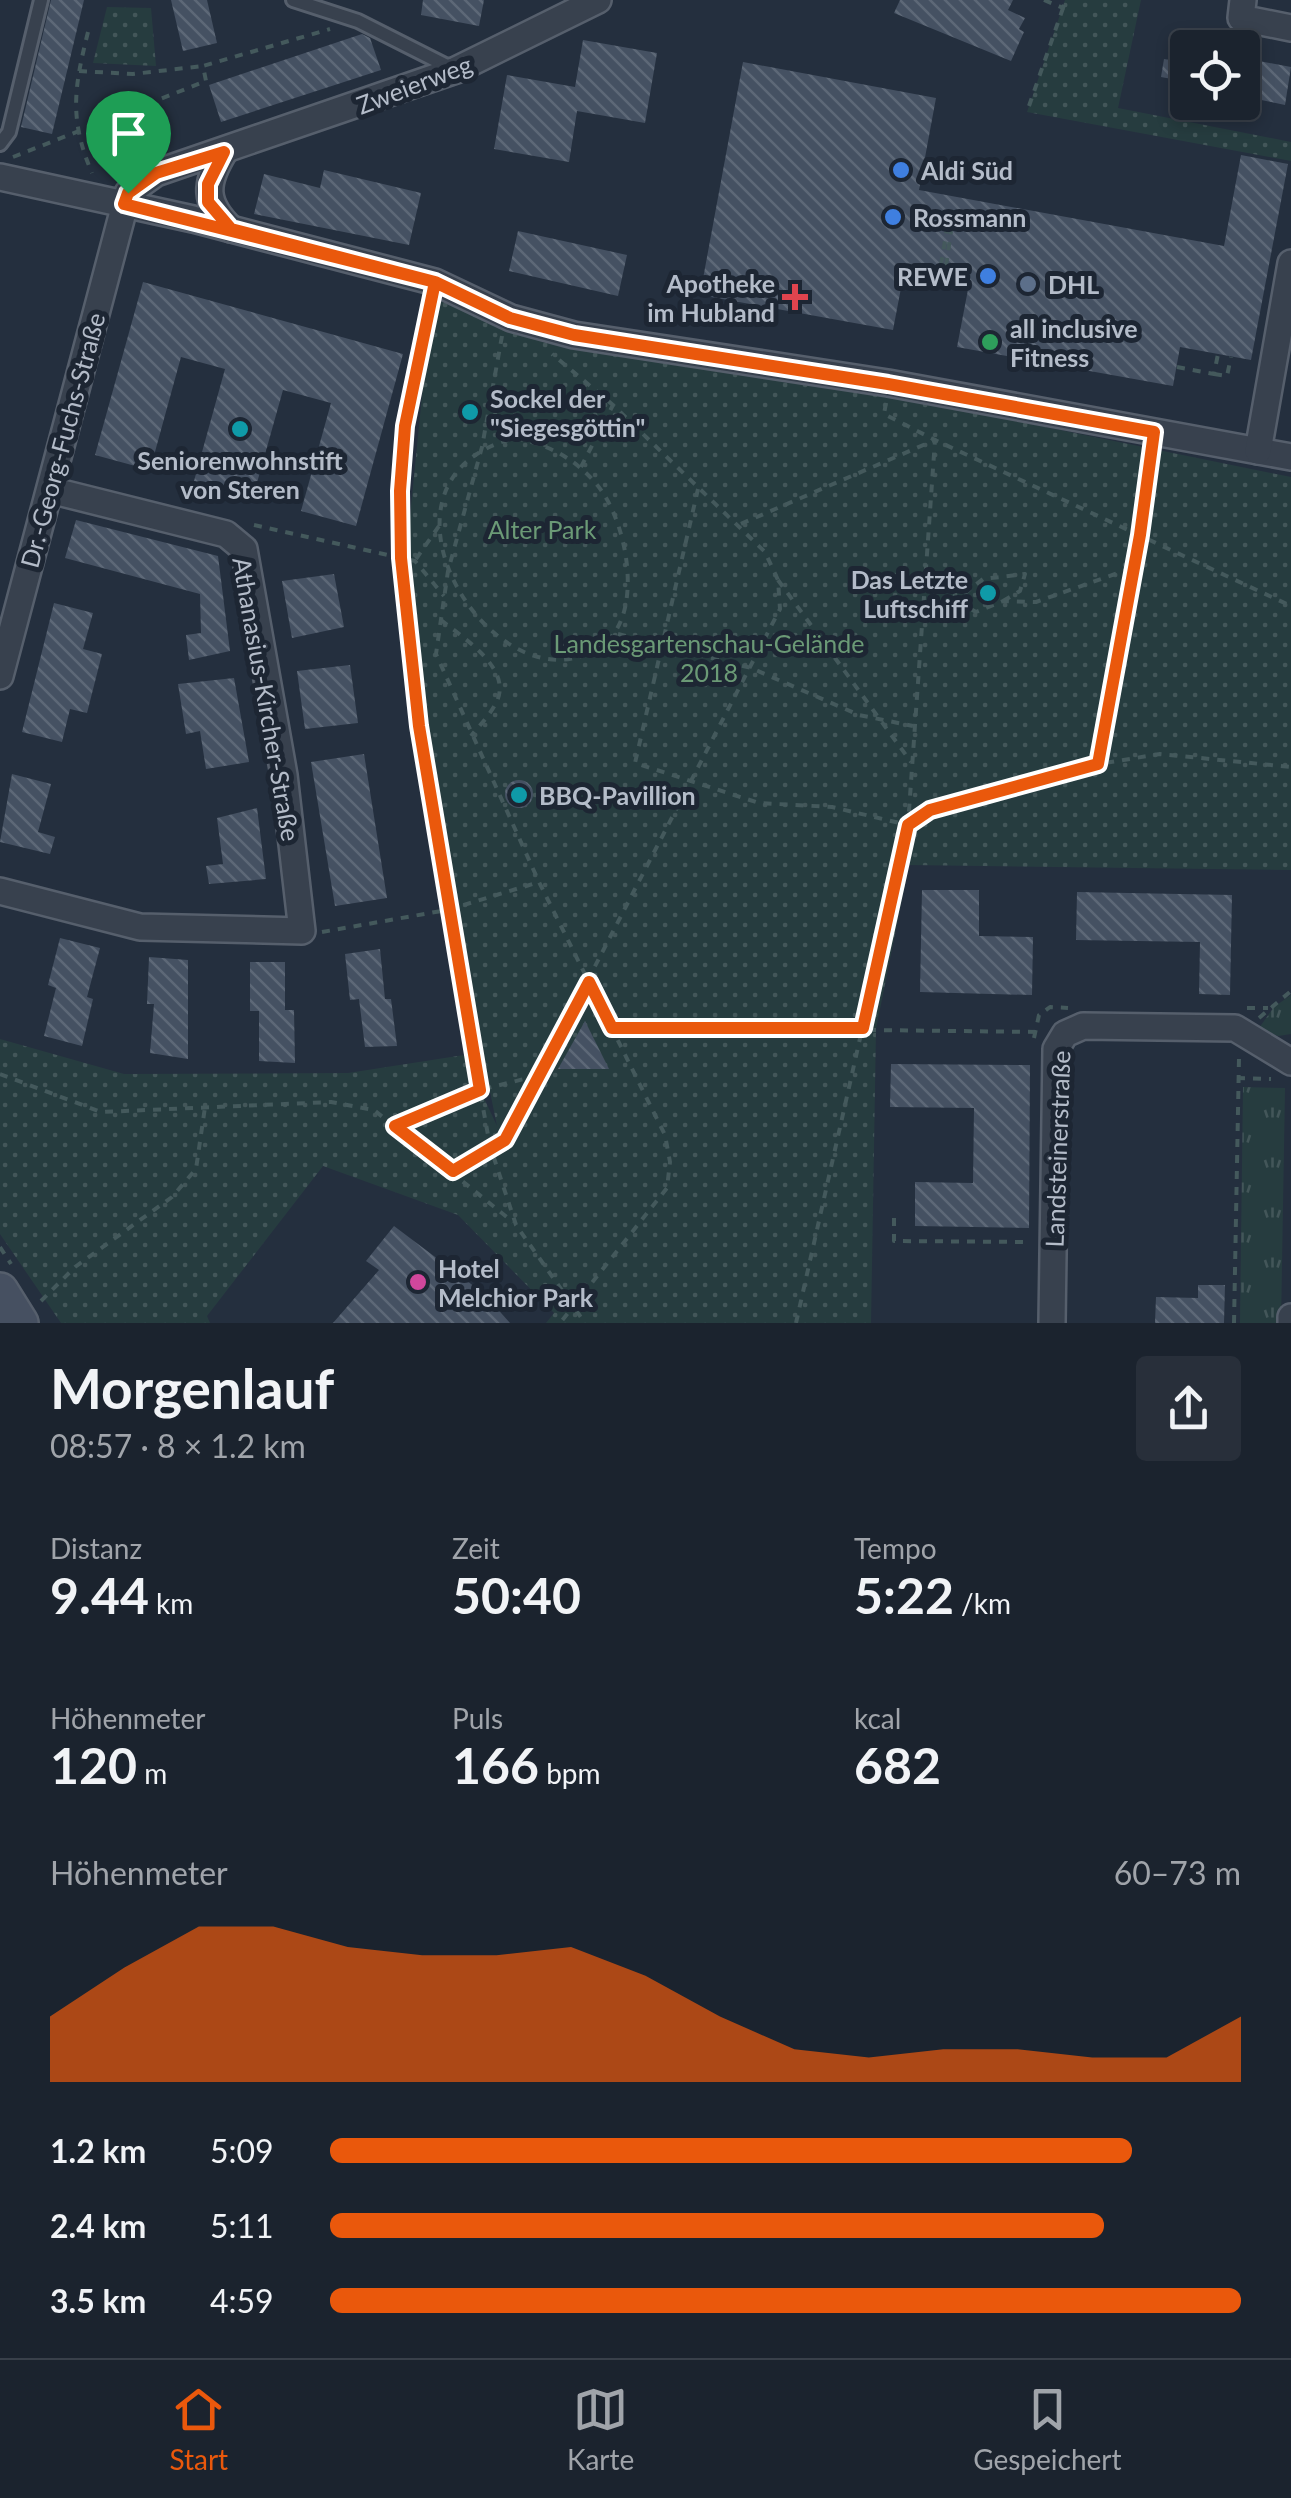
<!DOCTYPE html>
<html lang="de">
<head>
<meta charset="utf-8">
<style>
	:root { --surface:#1b232e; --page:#282f3a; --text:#f1f3f6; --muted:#a0a4aa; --line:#39404a; --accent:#ea580c }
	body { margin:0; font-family:Lato,sans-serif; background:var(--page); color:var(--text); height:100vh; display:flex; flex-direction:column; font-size:38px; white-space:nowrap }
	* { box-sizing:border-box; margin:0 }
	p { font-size:32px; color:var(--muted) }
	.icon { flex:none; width:55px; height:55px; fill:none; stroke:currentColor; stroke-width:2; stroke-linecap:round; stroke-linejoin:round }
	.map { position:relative; height:1323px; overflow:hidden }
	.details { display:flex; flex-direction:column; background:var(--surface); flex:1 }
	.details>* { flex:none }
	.tools { position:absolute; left:1170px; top:30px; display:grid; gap:20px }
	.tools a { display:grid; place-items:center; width:90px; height:90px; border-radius:10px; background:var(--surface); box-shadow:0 5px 15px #0003,0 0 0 2px var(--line); font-size:50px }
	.pin { position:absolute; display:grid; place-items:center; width:85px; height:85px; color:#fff; margin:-102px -42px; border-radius:50% 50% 50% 0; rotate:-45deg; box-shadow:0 0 10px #0007 }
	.pin .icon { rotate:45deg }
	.round { display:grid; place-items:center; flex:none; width:105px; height:105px; border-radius:10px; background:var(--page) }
	.overview { display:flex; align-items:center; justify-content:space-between; height:170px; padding:0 50px }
	h1 { font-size:55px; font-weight:700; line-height:75px }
	.stats { display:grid; grid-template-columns:repeat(3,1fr); gap:15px; height:170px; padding:10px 50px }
	.stats div { display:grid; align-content:center }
	.stats b { font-size:50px; font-weight:700 }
	.stats small { font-size:28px; font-weight:400 }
	.stats p { font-size:28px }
	.chart { height:280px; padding:20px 50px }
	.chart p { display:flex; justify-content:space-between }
	.chart svg { width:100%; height:180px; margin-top:10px; fill:var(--accent); opacity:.7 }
	ul { padding:0 50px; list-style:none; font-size:32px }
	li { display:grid; grid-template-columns:160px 120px 1fr; align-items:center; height:75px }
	li i { height:25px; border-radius:12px; background:var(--accent) }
	.tab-bar { display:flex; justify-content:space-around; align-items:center; height:140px; border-top:2px solid var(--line); background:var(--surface); font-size:28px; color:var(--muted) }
	.tab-bar a { display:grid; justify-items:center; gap:5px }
	.tab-bar .on { color:var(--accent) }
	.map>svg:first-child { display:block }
</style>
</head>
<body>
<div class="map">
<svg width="1291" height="1323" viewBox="0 0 1291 1323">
	<defs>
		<pattern id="grass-tufts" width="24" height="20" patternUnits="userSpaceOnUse" patternTransform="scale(2.5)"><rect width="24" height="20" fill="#263c3f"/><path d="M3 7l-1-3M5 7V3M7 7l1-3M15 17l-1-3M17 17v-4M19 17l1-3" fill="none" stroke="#435659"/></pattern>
		<pattern id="park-dots" width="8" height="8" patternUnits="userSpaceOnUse" patternTransform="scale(2.5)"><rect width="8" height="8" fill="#263c3f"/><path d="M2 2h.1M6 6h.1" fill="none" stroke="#435659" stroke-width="1.8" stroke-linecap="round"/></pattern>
		<pattern id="building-back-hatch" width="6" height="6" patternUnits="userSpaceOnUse" patternTransform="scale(2.5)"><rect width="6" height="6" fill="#455162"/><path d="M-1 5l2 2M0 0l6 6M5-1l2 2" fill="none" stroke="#5d6877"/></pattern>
	</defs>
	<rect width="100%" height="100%" fill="#242f3e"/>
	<!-- grass -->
	<g fill="url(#grass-tufts)">
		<path d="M1291,995V1034L1278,1036L1259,1028L1274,1007Z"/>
		<path d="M1243,1087L1285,1088L1281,1323H1240Z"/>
	</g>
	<!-- park -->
	<g fill="url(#park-dots)">
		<path d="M1065,0H1141L1118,108L1291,142V161L1027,112Z"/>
		<path d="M107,7L151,8L156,66L93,63Z"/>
		<path d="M432,295L532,332L927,403L1291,477V870L909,865L876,1029L871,1323H546L554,1313L458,1215L323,1166L207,1316L210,1323H61L0,1234V1039L124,1074L348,1073L464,1055L497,1126L448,885L406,557Z"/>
	</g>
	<!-- building -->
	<g fill="url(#building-back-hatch)">
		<path d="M51,0H84L52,134L21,127Z"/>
		<path d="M171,0H207L217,43L183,51Z"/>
		<path d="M423,0H484L479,26L421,15Z"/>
		<path d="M900,0H1013L1008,10L1025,18L1019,29L1024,32L1011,61L894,13Z"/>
		<path d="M362,34L370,38L381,70L221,122L209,85Z"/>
		<path d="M583,40L657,53L645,123L577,111L569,162L494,149L507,75L575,87Z"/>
		<path d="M1164,59L1188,63V82L1161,77Z"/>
		<path d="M1259,61L1291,67L1285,105L1252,98Z"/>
		<path d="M743,62L936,98L919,190L1224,246L1241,155L1288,164L1251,360L1180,347L1173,386L957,347L970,279L905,267L893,330L700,295Z"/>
		<path d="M324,170L421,193L409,245L254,214L264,174L320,188Z"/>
		<path d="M518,231L627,255L618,296L509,271Z"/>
		<path d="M143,282L403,354L356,526L301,511L331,403L283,390L253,497L194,481L225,369L181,357L150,470L95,455Z"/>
		<path d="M76,520L218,556L230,651L189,660L186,635L201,633L200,594L65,558Z"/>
		<path d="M334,574L344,627L292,638L282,581Z"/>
		<path d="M54,603L93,613L83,649L102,654L87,713L70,709L62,742L22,732Z"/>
		<path d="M350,665L358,723L305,729L297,671Z"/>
		<path d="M234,678L249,762L206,769L200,731L186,734L178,684Z"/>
		<path d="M364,754L387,898L335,906L311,762Z"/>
		<path d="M12,774L51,784L38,832L55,837L50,854L0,842Z"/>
		<circle cx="519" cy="794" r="14"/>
		<path d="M257,808L266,879L209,884L206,866L223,864L217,818Z"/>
		<path d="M922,890H979V936L1033,937L1032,995L920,992Z"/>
		<path d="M1077,892L1232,895L1230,995L1199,994L1200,942L1076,940Z"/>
		<path d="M60,938L100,948L87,997L93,999L82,1046L44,1036L56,988L48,985Z"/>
		<path d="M380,949L385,999H391L397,1046L365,1047L359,999L350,1000L345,954Z"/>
		<path d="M149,957L188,960V1059L150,1053L154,1004H147Z"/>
		<path d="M250,962H285V1010H294L295,1063L259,1061V1011H250Z"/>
		<path d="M585,1021L609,1069H558Z"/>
		<path d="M891,1064L1030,1065L1029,1228L915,1226V1182L973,1183L974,1108L890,1107Z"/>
		<path d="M394,1226L483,1293L510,1323H333L379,1270L366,1261Z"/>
		<path d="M1198,1285H1225L1224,1323H1155L1156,1297L1198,1298Z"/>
	</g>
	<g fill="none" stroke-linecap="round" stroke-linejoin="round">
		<defs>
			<g id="lane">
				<path d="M293,0L358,21L451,68"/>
				<path d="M0,144L9,132L41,0"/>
			</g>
			<g id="street">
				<path d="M1243,0L1241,18L1291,28"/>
				<path d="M224,152C205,183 203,202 231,229"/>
				<path d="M0,177L193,219L435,282L511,318L574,335L888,383L1291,457"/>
				<path d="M1258,451L1291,263"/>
				<path d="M0,676L128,193L156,173L456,70L598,0"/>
				<path d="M0,891L140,927L302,931L284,775L244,549L226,534L50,490"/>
				<path d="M1052,1323L1056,1049L1065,1034L1083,1026L1235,1028L1291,1062"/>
				<path d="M1291,1323V1317"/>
			</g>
			<path id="secondary" d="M0,1291L20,1323"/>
		</defs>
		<!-- lane casing -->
		<use href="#lane" stroke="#565f6c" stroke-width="18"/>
		<!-- street casing -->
		<use href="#street" stroke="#565f6c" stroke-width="30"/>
		<!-- secondary casing -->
		<use href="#secondary" stroke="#565f6c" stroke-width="40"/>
		<!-- path -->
		<g stroke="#44595c" stroke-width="4" stroke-dasharray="8 8" stroke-linecap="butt">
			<path d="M1044,0L1063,8L1065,0"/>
			<path d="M88,32C74,88 69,119 92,173"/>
			<path d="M79,71L133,74L203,66"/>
			<path d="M1029,106L1063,8"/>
			<path d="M13,157L206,81L203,66L330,29"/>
			<path d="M941,265L949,216"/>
			<path d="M946,266L953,217"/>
			<path d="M430,303L405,426L401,558L419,726L447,910L490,1146L516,1225L585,1323"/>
			<path d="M502,336L482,447L448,571L436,654L539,882L665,1135L670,1162L667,1188L560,1323"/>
			<path d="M1177,367L1214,374L1218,354"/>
			<path d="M1214,374L1227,376L1231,357"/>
			<path d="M886,403L884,414L935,440L1291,606"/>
			<path d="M515,438C549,445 575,458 598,486C627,522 644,611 605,643C501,725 345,481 515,438Z"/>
			<path d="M581,467L613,405"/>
			<path d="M698,489L635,763L759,803L832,807L908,825L935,440L736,526"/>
			<path d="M254,525L415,561L444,596"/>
			<path d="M416,559L439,526"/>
			<path d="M778,580L911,762"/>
			<path d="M980,580L995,605"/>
			<path d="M1003,601L1020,591L1025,574L983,579L961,596L960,603L976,612L1003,601L1036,602L1135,567"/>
			<path d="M441,620C463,638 514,669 496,703C490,715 479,726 471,736"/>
			<path d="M618,634L751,668L859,715L913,726"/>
			<path d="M1099,764L1151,453"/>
			<path d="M322,932L447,910L536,883"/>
			<path d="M1247,1008H1268"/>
			<path d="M1259,1018L1291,991"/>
			<path d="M612,1027L1041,1032"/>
			<path d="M1034,1038L1039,1015L1050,1007L1068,1008"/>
			<path d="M0,1074L101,1112L331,1102L374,1110L513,1222"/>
			<path d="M1237,1078L1271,1079"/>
			<path d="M395,1126L480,1090L540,1075"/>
			<path d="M453,1171L505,1140L780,609L778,580L765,552L613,405L552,354"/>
			<path d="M894,1218V1241L1028,1242"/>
			<path d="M0,1247L11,1264"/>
			<path d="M41,1301L75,1267L172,1197L196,1169L205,1107"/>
			<path d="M796,1323L908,825L929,809L1099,764L1160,754L1291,767"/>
			<path d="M1234,1323L1239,1058"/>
		</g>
		<!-- lane -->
		<use href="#lane" stroke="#38414e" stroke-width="12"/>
		<!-- street -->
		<use href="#street" stroke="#38414e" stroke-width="25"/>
		<!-- secondary -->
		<use href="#secondary" stroke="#465061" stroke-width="35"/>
	</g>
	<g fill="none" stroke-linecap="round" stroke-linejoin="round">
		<defs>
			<path id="route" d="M128,193L124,204L435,282L405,426L400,491L401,558L419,726L480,1090L395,1126L453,1171L505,1140L589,982L612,1028H863L908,825L930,810L1098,764L1140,535L1154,432L888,384L574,335L510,318L435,282L231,229L208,202V184L224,152L156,173L128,193"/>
		</defs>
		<!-- route casing -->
		<use href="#route" stroke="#fff" stroke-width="20"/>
		<!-- route -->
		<use href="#route" stroke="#ea580c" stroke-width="12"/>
	</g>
	<!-- markers -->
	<g fill="#3f7fe0" stroke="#1d2633" stroke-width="4">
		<circle cx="901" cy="170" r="10"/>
		<circle cx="893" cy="217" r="10"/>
		<circle cx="988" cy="276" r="10"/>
	</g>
	<circle fill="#5c6f8a" stroke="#1d2633" stroke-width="4" cx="1028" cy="284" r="10"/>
	<path fill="#e0444e" stroke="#1d2633" stroke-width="4" d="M790 282h10v10h10v10h-10v10h-10v-10h-10v-10h10z"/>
	<circle fill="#2e9e5b" stroke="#1d2633" stroke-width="4" cx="990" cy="342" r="10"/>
	<g fill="#0f9aa8" stroke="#1d2633" stroke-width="4">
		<circle cx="470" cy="412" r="10"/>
		<circle cx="240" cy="429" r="10"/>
		<circle cx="988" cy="593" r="10"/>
		<circle cx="519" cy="795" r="10"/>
	</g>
	<circle fill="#d1479c" stroke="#1d2633" stroke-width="4" cx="418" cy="1282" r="10"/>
	<g text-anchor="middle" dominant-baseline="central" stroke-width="10" stroke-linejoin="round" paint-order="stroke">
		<!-- street labels -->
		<g font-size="25" fill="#b4bcc9" stroke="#1d2633">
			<text transform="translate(414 84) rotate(-21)">Zweierweg</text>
			<text transform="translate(62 440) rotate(-75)">Dr.-Georg-Fuchs-Straße</text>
			<text transform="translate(267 699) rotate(80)">Athanasius-Kircher-Straße</text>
			<text transform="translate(1057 1149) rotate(-88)">Landsteinerstraße</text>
		</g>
		<!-- poi labels -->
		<g font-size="25" font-weight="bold" fill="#b4bcc9" stroke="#1d2633" text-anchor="start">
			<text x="921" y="170">Aldi Süd</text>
			<text x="913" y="217">Rossmann</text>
			<text x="968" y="276" text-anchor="end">REWE</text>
			<text x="775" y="283" text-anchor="end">Apotheke<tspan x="775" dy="29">im Hubland</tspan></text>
			<text x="1048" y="284">DHL</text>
			<text x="1010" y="328">all inclusive<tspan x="1010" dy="29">Fitness</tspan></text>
			<text x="490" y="398">Sockel der<tspan x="490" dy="29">"Siegesgöttin"</tspan></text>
			<text x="240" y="460" text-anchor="middle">Seniorenwohnstift<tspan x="240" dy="29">von Steren</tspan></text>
			<text x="968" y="579" text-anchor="end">Das Letzte<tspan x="968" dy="29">Luftschiff</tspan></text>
			<text x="539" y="795">BBQ-Pavillion</text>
			<text x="438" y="1268">Hotel<tspan x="438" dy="29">Melchior Park</tspan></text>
		</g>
		<!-- park labels -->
		<g font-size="25" fill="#6b9a76" stroke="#1d2633">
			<text x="542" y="529">Alter Park</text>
			<text x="709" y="643">Landesgartenschau-Gelände<tspan x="709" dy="29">2018</tspan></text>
		</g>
	</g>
</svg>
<div class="tools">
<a><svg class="icon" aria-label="locate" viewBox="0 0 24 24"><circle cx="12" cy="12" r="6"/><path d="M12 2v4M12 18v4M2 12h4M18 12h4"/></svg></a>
</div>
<div class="pin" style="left:128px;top:193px;background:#1e9e55"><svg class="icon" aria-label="arrive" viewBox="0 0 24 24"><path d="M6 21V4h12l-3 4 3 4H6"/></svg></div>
</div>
<section class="details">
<div class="overview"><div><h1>Morgenlauf</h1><p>08:57 · 8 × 1.2 km</p></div><a class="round"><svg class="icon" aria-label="share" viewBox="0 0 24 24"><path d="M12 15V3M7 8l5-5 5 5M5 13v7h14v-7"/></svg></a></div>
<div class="stats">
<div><p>Distanz</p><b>9.44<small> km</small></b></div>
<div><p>Zeit</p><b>50:40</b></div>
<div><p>Tempo</p><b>5:22<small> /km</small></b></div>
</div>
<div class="stats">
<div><p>Höhenmeter</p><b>120<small> m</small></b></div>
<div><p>Puls</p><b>166<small> bpm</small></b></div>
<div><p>kcal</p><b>682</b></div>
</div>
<div class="chart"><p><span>Höhenmeter</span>60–73 m</p>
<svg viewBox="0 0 160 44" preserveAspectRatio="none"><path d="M0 44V28L10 16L20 6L30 6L40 11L50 13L60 13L70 11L80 18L90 28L100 36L110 38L120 36L130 36L140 38L150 38L160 28V44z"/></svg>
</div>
<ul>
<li><b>1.2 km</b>5:09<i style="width:88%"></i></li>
<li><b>2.4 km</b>5:11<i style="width:85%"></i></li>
<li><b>3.5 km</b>4:59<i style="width:100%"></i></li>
</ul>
</section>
<nav class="tab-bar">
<a class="on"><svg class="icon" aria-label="home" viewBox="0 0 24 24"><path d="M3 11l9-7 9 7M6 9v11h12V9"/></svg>Start</a>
<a><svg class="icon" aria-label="map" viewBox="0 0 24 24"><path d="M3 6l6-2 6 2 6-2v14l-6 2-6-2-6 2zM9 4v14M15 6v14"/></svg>Karte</a>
<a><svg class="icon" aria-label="saved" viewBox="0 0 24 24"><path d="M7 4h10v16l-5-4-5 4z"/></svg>Gespeichert</a>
</nav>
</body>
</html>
